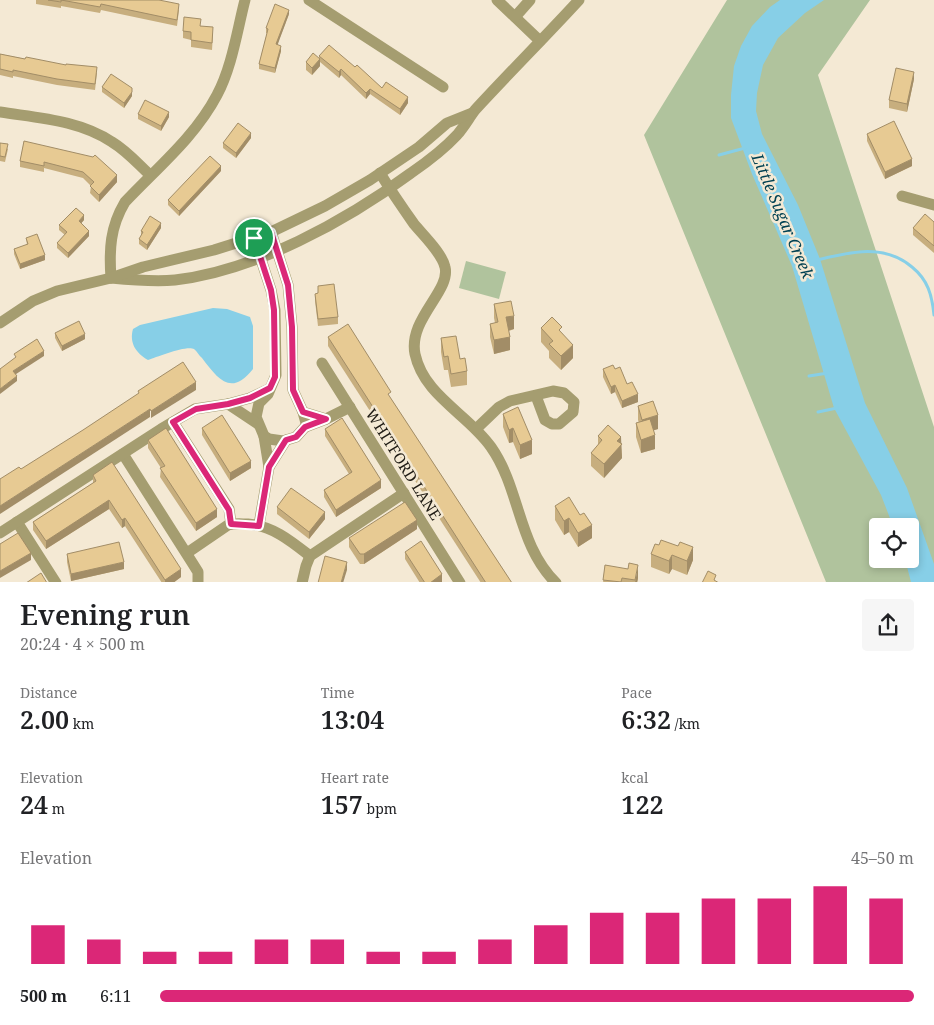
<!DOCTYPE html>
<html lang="en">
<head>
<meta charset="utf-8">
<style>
	:root { --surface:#fff; --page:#f6f6f6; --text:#202124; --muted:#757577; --accent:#db2777 }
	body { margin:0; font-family:"Noto Serif",serif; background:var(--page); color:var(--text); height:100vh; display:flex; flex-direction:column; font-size:19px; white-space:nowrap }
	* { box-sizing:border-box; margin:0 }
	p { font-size:16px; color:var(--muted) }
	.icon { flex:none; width:28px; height:28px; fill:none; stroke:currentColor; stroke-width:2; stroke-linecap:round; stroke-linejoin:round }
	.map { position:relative; height:582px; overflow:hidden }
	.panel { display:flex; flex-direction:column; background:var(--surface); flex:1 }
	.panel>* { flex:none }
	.tools { position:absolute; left:869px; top:518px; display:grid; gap:10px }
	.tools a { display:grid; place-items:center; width:50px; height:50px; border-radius:5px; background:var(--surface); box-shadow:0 2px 8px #0003; font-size:25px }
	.pin { position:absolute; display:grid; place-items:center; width:42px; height:42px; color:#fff; margin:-21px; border:2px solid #fff; border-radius:50%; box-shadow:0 1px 5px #0007 }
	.round { display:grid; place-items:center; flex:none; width:52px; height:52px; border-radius:5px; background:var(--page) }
	.overview { display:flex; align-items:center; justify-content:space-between; height:85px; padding:0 20px }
	h1 { font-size:28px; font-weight:600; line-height:38px }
	.metrics { display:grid; grid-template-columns:repeat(3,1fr); gap:8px; height:85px; padding:5px 20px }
	.metrics div { display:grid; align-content:center }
	.metrics b { font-size:25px; font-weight:600 }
	.metrics small { font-size:14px; font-weight:400 }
	.metrics p { font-size:14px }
	.chart { height:140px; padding:10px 20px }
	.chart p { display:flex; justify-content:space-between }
	.chart svg { width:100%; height:90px; margin-top:5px; stroke:var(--accent); stroke-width:6 }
	ul { padding:0 20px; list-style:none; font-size:16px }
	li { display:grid; grid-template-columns:80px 60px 1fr; align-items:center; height:38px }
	li i { height:12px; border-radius:6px; background:var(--accent) }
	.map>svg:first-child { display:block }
</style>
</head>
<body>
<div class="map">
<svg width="934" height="583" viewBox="0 0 934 583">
	<rect width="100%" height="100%" fill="#f4e9d4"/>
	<!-- green -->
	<g fill="#b0c39d" fill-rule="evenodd">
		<path d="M727,0H870L818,75L934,427V582H826L644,135ZM878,526H910V559H878Z"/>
		<path d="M466,261L506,272L499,299L459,288Z"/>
	</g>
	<!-- water -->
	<g fill="#87cfe7">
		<path d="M780,0H824L805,13L778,38L763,65L757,93L756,111L762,134L798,205L820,259L865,403L907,488L934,564V582H911L905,559H910V526H893L881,495L834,408L792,266L752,174L731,118V95L734,66L741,46L752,26L770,7Z"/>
		<path d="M213,308L227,309L250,317L253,326V369C231,397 218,379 202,358C199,356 197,351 194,349C186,345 157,357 148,360C136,353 129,343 133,329L140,325Z"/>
	</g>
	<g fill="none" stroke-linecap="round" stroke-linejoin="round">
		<!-- stream -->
		<g stroke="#87cfe7" stroke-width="3">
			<path d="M719,155L745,148"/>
			<path d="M817,260C850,252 884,243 912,267C928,280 932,295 934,315"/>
			<path d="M809,376L828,373"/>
			<path d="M818,412L837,408"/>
		</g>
		<!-- minor -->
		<g stroke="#a59d70" stroke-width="11">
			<path d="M309,0L443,87"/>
			<path d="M497,0L540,41"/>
			<path d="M515,17L530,0"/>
			<path d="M0,112C38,118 79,120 112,142C127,151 138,164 150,175"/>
			<path d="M380,173C391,191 402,207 414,224C423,235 442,253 445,267C451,291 408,319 415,354C424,396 468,414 491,447C521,490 517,544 556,583"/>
			<path d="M902,196L934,205"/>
			<path d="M254,238L271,290L275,310L276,375L268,394L259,403L256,417L264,436L269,439L283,441L296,437L305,427L306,423L303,412L293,390L292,327L288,285L271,232"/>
			<path d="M111,278C132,280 154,282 175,280C255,271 346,221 411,173C427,162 444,149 457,135C464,127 469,118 475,110C509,73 545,37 579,0"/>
			<path d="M111,278C109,250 110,227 125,202C157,168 195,137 217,95C232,67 237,31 245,0"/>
			<path d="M0,323L33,301L57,291L111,278L143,267L214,250L271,232L325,206L370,180L419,147L447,123L472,113"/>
			<path d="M322,363L460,583"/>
			<path d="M303,412L326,419L305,427"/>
			<path d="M326,419L350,407"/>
			<path d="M173,422L229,509L231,524"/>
			<path d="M258,424L228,404L250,398L269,389"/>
			<path d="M476,429L499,407L510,401L553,391L564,393L574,402L573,412L559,424H552L545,420L536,396"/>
			<path d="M264,436L269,467L286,440"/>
			<path d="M123,454L193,564L198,572V583"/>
			<path d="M17,522L56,583"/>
			<path d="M259,525L269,467"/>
			<path d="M0,533L161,429L195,409L228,404"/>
			<path d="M187,553L228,525C235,523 241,524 248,524C273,526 291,541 310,556"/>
			<path d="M302,583L306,566L310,556L404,493"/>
		</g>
	</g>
	<!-- wall -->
	<g fill="#c7ae7e">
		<path d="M36,0H159L179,10L177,26L101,10L100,13L61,6V8L36,4Z"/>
		<path d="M289,14L277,45L281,51L275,73L259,69V64L267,33H266V28Z"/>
		<path d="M201,26L213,34L212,50L191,47V40L183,38V31Z"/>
		<path d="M0,54L97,73L95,90L57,85L13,76V78L0,75Z"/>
		<path d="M319,56L355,67L382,88L408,103L400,115L370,94L366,99L341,75L339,78L320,62V66L312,75L306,70V62L319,58Z"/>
		<path d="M914,79L907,112L889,108V100Z"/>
		<path d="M102,87L132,96L124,108L102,92Z"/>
		<path d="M138,114L169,117L161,131L138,119Z"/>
		<path d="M867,134L912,166L885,179L867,141Z"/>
		<path d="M251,138L236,158L223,148V143Z"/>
		<path d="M24,141L117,182L99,202L90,193L91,186L83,178L44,168V172L20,167V161Z"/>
		<path d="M0,143L8,149L5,162L0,161Z"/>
		<path d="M221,171L179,216L168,205V200Z"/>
		<path d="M84,220L81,223L89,236L68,258L57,248V243L65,235L59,230V225Z"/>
		<path d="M934,222V253L913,235V228Z"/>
		<path d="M161,228L147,250L139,244V239L141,236V231Z"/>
		<path d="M26,238L45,260L20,269L14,254V249L27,245Z"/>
		<path d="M318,286L338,317V324L318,326L315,301V294L318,293Z"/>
		<path d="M494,304L514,329L509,331L510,350L494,354L490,337V324L495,323L494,318Z"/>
		<path d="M541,328L562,333L573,358L561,370L549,358V351L541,342Z"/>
		<path d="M55,333L85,339L62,351L55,338Z"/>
		<path d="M328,337L391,399L512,583H481L328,346Z"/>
		<path d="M441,338L460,359L467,371V385L451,387L448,370H444L441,352Z"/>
		<path d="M603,369H615L627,384L638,402L622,408L615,392L611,394L603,377Z"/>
		<path d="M638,406L658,429L653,430L655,449L641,453L636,437V423H639L638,420Z"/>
		<path d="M503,414L532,454L520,459L513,442L509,443L503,427Z"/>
		<path d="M202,428L251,468L230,481L202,435Z"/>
		<path d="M325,429L381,488L336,517L324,497V490L349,474L325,436Z"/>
		<path d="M598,436L621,444L622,458L604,478L591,466V453L598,445Z"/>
		<path d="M148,440L217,517L196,531L160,477L161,468L148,448Z"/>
		<path d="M93,475L181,577L173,583H162L125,526L122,528L109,509L46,549L33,530V522L93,483Z"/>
		<path d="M555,506L592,538L578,547L569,532L564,535L555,520Z"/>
		<path d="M277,507L325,519L309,539L277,514Z"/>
		<path d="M417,529L364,564H360L349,547V538Z"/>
		<path d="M659,545L693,560L687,575L672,569L669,574L651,567V554Z"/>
		<path d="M405,552L442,582L441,583H420L405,559Z"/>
		<path d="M67,554L124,569L71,581L67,562Z"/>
		<path d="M605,565L638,578L637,583H603Z"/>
	</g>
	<!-- shaded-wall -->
	<g fill="#a28d67">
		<path d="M289,10V14L276,49V44Z"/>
		<path d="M281,46V51L275,73V68Z"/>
		<path d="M320,59V66L312,75V68Z"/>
		<path d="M341,69V75L339,78V72Z"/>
		<path d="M914,72V79L907,112V104Z"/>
		<path d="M370,89V94L366,99V93Z"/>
		<path d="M132,92V96L124,108V103Z"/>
		<path d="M408,97V103L400,115V109Z"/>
		<path d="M169,112V117L161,131V126Z"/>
		<path d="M251,133V138L236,158V153Z"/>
		<path d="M912,159V166L885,179V172Z"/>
		<path d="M221,166V171L179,216V211Z"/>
		<path d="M117,175V182L99,202V195Z"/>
		<path d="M84,215V220L79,226V221Z"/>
		<path d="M161,223V228L147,250V245Z"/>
		<path d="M89,231V236L68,258V253Z"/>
		<path d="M45,255V260L20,269V264Z"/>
		<path d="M514,316V329L506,331V317Z"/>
		<path d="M85,334V339L62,351V346Z"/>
		<path d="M510,337V350L494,354V340Z"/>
		<path d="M573,345V358L561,370V356Z"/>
		<path d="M44,351V356L13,376V371Z"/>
		<path d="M17,376V381L0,394V389Z"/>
		<path d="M196,382V390L151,418V411Z"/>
		<path d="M615,385V392L611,394V387Z"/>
		<path d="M638,394V402L622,408V401Z"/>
		<path d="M150,409V417L0,514V506Z"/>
		<path d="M658,415V429L642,434V420Z"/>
		<path d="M513,428V442L509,443V430Z"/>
		<path d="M655,435V449L641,453V440Z"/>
		<path d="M621,437L622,458L604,478V464L617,441Z"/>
		<path d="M532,440V454L520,459V445Z"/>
		<path d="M251,461V468L230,481V473Z"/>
		<path d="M381,480V488L336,517V510Z"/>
		<path d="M109,500V509L46,549V541Z"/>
		<path d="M217,509V517L196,531V523Z"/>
		<path d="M325,512V519L309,539V532Z"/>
		<path d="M125,518V526L122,528V520Z"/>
		<path d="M569,518V532L564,535V521Z"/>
		<path d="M417,520V529L364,564V554Z"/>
		<path d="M592,525V538L578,547V533Z"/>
		<path d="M693,547V560L687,575V561Z"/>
		<path d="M31,553V560L0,578V571Z"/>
		<path d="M672,555V569L669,574V561Z"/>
		<path d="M124,562V569L71,581V574Z"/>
		<path d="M347,562V570L343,583H341Z"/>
		<path d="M638,565V578L637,583H635Z"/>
		<path d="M181,569V577L173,583H165V580Z"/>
		<path d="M442,574V582L441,583H430Z"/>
	</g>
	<!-- building -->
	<g fill="#e7ca93" stroke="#a28d67">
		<path d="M48,0H159L179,4L177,20L101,4L100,7L61,0V2Z"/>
		<path d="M275,4L289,10L276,44L281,46L275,68L259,64L268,29L266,28Z"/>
		<path d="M184,17L201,19L200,26L213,27L212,43L191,40V32L183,31Z"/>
		<path d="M329,45L355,67L357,65L382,88L386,82L408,97L400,109L370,89L366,93L341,69L339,72L319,56Z"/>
		<path d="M313,53L320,59L312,68L306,62Z"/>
		<path d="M0,54L25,59L26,57L66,65V64L97,67L95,84L57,79L13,70V72L0,69Z"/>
		<path d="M896,68L914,72L907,104L889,100Z"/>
		<path d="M111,74L132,88V92L124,103L102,87Z"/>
		<path d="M145,100L169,112L161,126L138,114Z"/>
		<path d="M894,121L912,159L885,172L867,134Z"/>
		<path d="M238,123L251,133L236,153L223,143Z"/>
		<path d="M24,141L93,157L95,155L117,175L99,195L90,186L94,182L83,172L44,162V166L20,161Z"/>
		<path d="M0,143L8,144L5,157L0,156Z"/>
		<path d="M210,156L221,166L179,211L168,200Z"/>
		<path d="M76,208L84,215L79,221L89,231L68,253L57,243L67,232L59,225Z"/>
		<path d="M925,214L934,222V246L913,228Z"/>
		<path d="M150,216L161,223L147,245L139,239L143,232L141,231Z"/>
		<path d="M37,234L45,255L20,264L14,249L28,244L26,238Z"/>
		<path d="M334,284L338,317L318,319L315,294L318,293V286Z"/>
		<path d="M511,301L514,316L506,317L510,337L494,340L490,324L498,322L494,304Z"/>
		<path d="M552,317L562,327L559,330L573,345L561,356L549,344L553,341L541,328Z"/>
		<path d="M79,321L85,334L62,346L55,333Z"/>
		<path d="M348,324L391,392L388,394L512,583H486L328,337Z"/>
		<path d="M456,336L460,359L465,358L467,371L451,374L448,356L444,357L441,338Z"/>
		<path d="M37,339L44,351L13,371L17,376L0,389V369L16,357L14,354Z"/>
		<path d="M183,362L196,382L151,411L150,409L0,506V479L19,467L21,469L83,430L139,393L138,391Z"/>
		<path d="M613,365L615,369L620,367L627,384L632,382L638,394L622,401L615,385L611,387L603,369Z"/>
		<path d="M653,401L658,415L642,420L638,406Z"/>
		<path d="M518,407L532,440L520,445L513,428L509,430L503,414Z"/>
		<path d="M222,415L251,461L230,473L202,428Z"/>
		<path d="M342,418L381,480L336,510L324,490L352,472L325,429Z"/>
		<path d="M650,419L655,435L641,440L636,423Z"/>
		<path d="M608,425L621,437L617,441L622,444L604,464L591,453L602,440L598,436Z"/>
		<path d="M166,428L217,509L196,523L160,468L165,466L148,440Z"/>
		<path d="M112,462L181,569L165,580L125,518L122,520L109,500L46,541L33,522L96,481L93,475Z"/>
		<path d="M291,488L325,512L309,532L277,507Z"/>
		<path d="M569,497L580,515L584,513L592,525L578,533L569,518L564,521L555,506Z"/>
		<path d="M405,502L417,520L364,554H360L349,538Z"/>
		<path d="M18,533L31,553L0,571V544Z"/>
		<path d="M661,540L678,546L680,542L693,547L687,561L672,555L669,561L651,554L655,544L659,545Z"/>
		<path d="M421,541L442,574L430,583H425L405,552Z"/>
		<path d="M119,542L124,562L71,574L67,554Z"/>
		<path d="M325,556L347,562L341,583H318Z"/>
		<path d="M629,563L638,565L635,580L622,578L621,582L603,580L605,565L628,569Z"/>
		<path d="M708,571L716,575L714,580L719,583H702Z"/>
		<path d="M41,573L47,583H26Z"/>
	</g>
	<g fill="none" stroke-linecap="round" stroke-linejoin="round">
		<defs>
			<path id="route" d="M271,232L288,285L292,327L293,390L303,412L326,419L305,427L296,437L286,440L269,467L259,526L231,524L229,510L173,422L196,409L228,404L250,398L270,388L275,377L274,310L271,290L254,238Z"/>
		</defs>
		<!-- route casing -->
		<use href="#route" stroke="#fff" stroke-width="10"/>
		<!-- route -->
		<use href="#route" stroke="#db2777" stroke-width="6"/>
	</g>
	<g text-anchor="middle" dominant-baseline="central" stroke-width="5" stroke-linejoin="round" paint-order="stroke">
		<!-- street labels -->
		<g font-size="15" fill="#1e1a13" stroke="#f4e9d4">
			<text transform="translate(404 464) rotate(58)">WHITFORD LANE</text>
		</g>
		<!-- water labels -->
		<g font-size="16" font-style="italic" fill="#004152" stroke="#f4e9d4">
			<text transform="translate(783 216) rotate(67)">Little Sugar Creek</text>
		</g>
	</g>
</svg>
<div class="tools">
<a><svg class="icon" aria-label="locate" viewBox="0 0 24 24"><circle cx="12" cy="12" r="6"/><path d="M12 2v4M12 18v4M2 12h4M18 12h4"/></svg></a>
</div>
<div class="pin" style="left:254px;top:238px;background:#1e9e55"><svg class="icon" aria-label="arrive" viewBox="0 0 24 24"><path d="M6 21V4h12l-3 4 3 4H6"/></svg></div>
</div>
<section class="panel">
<div class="overview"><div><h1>Evening run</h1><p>20:24 · 4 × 500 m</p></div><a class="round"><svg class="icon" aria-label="share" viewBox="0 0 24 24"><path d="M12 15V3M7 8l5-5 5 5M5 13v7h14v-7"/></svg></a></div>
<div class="metrics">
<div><p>Distance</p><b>2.00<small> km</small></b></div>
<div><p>Time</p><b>13:04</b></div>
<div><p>Pace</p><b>6:32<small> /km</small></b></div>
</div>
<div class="metrics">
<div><p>Elevation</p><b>24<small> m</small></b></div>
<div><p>Heart rate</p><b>157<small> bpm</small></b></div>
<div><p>kcal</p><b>122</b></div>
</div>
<div class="chart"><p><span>Elevation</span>45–50 m</p>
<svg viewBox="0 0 160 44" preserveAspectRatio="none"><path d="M5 44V25M15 44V32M25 44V38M35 44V38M45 44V32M55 44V32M65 44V38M75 44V38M85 44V32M95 44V25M105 44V19M115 44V19M125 44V12M135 44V12M145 44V6M155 44V12"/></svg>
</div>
<ul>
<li><b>500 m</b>6:11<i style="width:100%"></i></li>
</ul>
</section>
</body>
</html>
